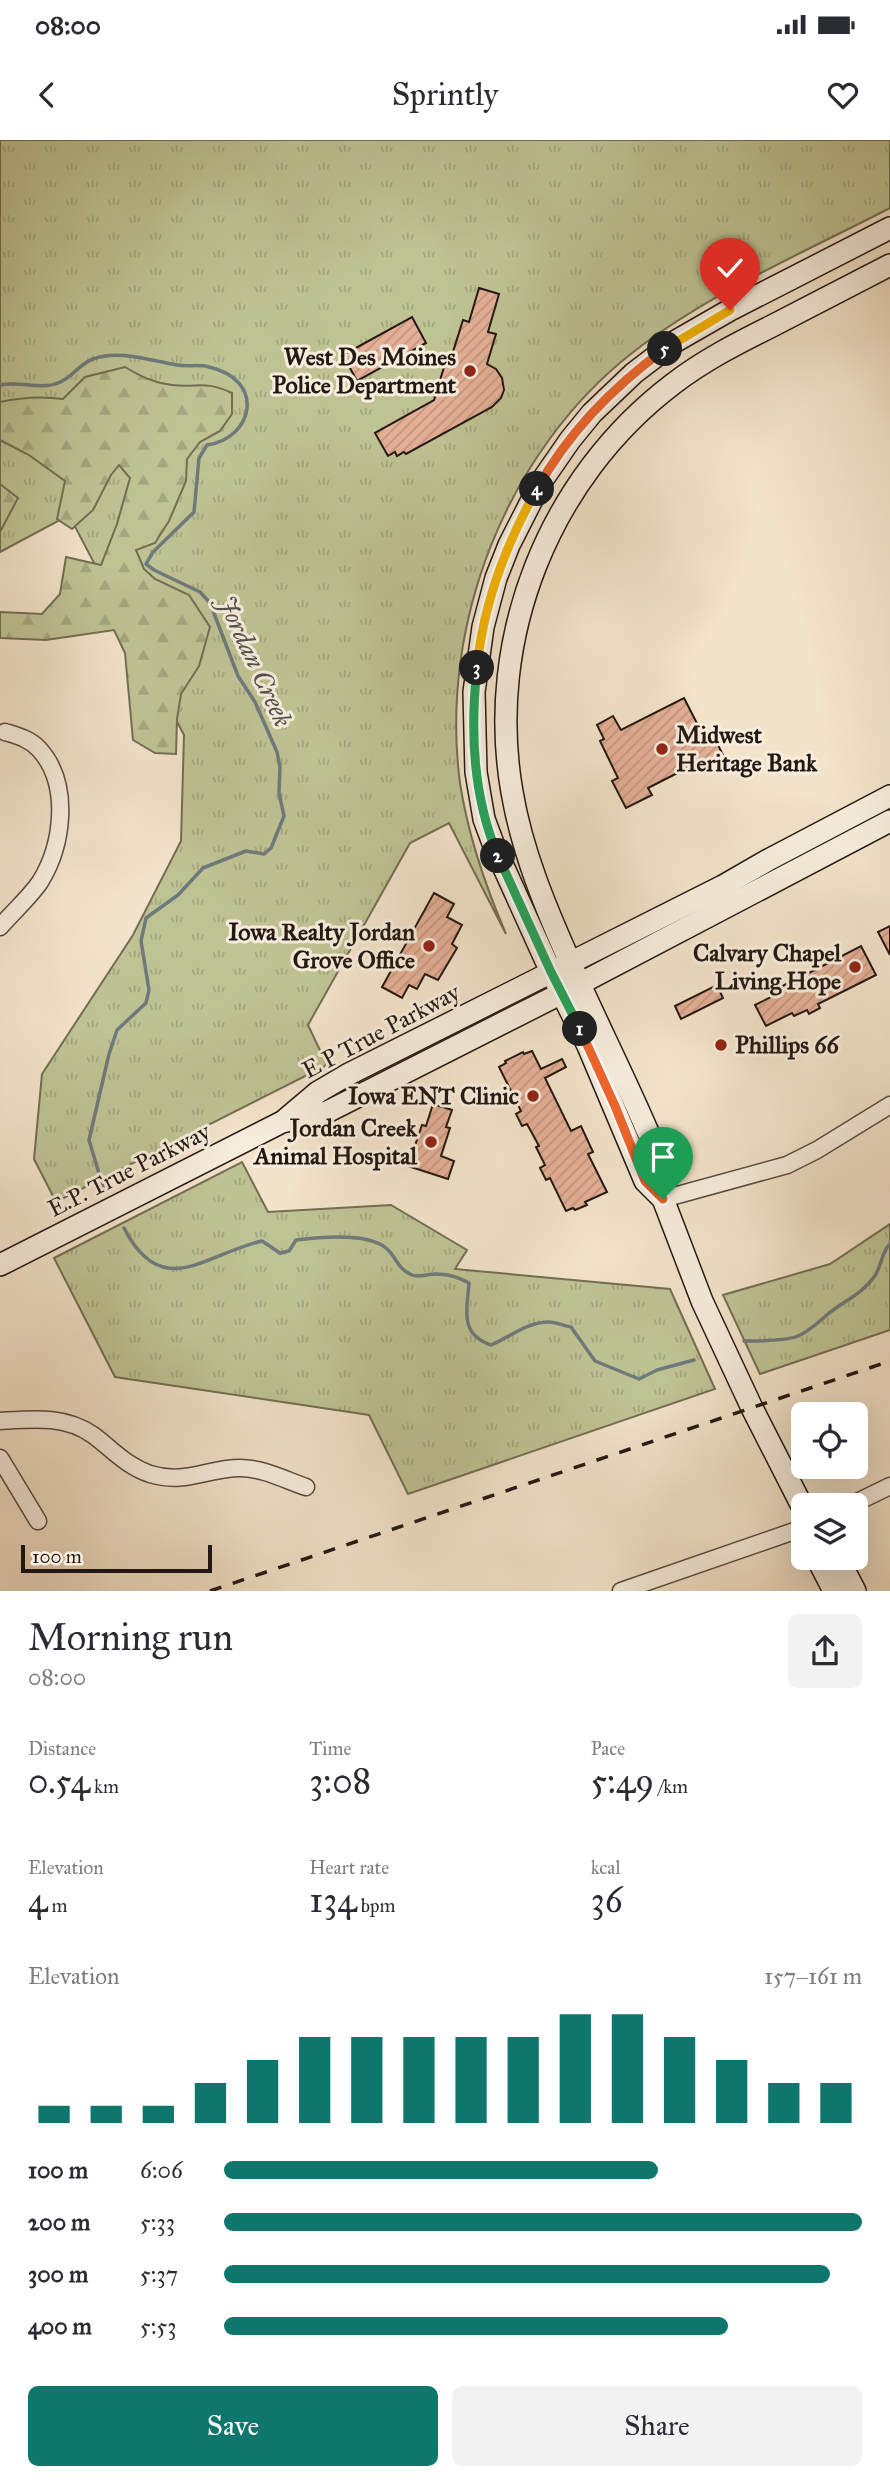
<!DOCTYPE html>
<html lang="en">
<head>
<meta charset="utf-8">
<style>
	:root { --surface:#fff; --page:#f2f2f3; --text:#2b2b33; --muted:#7c7c81; --accent:#0f766e }
	body { margin:0; font-family:"IM FELL Great Primer",serif; background:var(--page); color:var(--text); height:100vh; display:flex; flex-direction:column; font-size:26px; white-space:nowrap }
	* { box-sizing:border-box; margin:0 }
	p { font-size:23px; color:var(--muted) }
	.icon { flex:none; width:38px; height:38px; fill:none; stroke:currentColor; stroke-width:2; stroke-linecap:round; stroke-linejoin:round }
	.map { position:relative; height:1451px; overflow:hidden }
	.side { display:flex; flex-direction:column; background:var(--surface); flex:1 }
	.side>* { flex:none }
	.buttons { position:absolute; left:791px; top:1262px; display:grid; gap:14px }
	.buttons a { display:grid; place-items:center; width:77px; height:77px; border-radius:10px; background:var(--surface); box-shadow:0 7px 28px #0002; font-size:35px }
	.scale { position:absolute; left:21px; bottom:18px; width:191px; box-sizing:border-box; padding-left:7px; border:4px solid #241813; border-top:0; font-size:19px; line-height:24px; white-space:nowrap; color:#241813; -webkit-text-stroke:5px #f7eddd; paint-order:stroke }
	.pin { position:absolute; display:grid; place-items:center; width:60px; height:60px; color:#fff; margin:-72px -30px; border-radius:50% 50% 50% 0; rotate:-45deg; box-shadow:0 0 7px #0007 }
	.pin .icon { rotate:45deg }
	.km { position:absolute; width:35px; height:35px; margin:-18px; border-radius:50%; background:#222; color:#fff; font-size:19px; line-height:35px; text-align:center }
	.round { display:grid; place-items:center; flex:none; width:74px; height:74px; border-radius:10px; background:var(--page) }
	.headline { display:flex; align-items:center; justify-content:space-between; height:119px; padding:0 28px }
	h1 { font-size:38px; font-weight:600; line-height:52px }
	.figures { display:grid; grid-template-columns:repeat(3,1fr); gap:10px; height:119px; padding:7px 28px }
	.figures div { display:grid; align-content:center }
	.figures b { font-size:35px; font-weight:600 }
	.figures small { font-size:19px; font-weight:400 }
	.figures p { font-size:19px }
	.chart { height:196px; padding:14px 28px }
	.chart p { display:flex; justify-content:space-between }
	.chart svg { width:100%; height:126px; margin-top:7px; stroke:var(--accent); stroke-width:6 }
	.cta { display:flex; gap:14px; margin-top:auto; padding:14px 28px }
	.cta a { flex:1; height:80px; border-radius:10px; background:var(--accent); color:#fff; font-size:28px; font-weight:600; line-height:80px; text-align:center }
	.cta a+a { background:var(--page); color:var(--text) }
	ul { padding:0 28px; list-style:none; font-size:23px }
	li { display:grid; grid-template-columns:112px 84px 1fr; align-items:center; height:52px }
	li i { height:18px; border-radius:9px; background:var(--accent) }
	.status { display:flex; justify-content:space-between; align-items:center; height:49px; padding:0 35px; background:var(--surface); direction:ltr }
	.status svg { height:19px; fill:currentColor }
	header { display:flex; justify-content:space-between; align-items:center; height:91px; padding:0 28px; background:var(--surface); font-size:32px; font-weight:600 }
	.map>svg:first-child { display:block }
</style>
</head>
<body>
<div class="status"><b>08:00</b><svg viewBox="0 0 49 12"><path d="M0 12V9h3v3zM5 12V6h3v6zM10 12V3h3v9zM15 12V0h3v12zM26 1h20v11H26zM47 4h2v5h-2z"/></svg></div>
<header><svg class="icon" aria-label="back" viewBox="0 0 24 24"><path d="M15 5l-7 7 7 7"/></svg>Sprintly<svg class="icon" aria-label="heart" viewBox="0 0 24 24"><path d="M12 20l-8-8c-3-5 5-10 8-4 3-6 11-1 8 4z"/></svg></header>
<div class="map">
<svg width="890" height="1451" viewBox="0 0 890 1451">
	<defs>
		<pattern id="grass-tufts" width="24" height="20" patternUnits="userSpaceOnUse" patternTransform="scale(1.75)"><rect width="24" height="20" fill="#bfc394"/><path d="M3 7l-1-3M5 7V3M7 7l1-3M15 17l-1-3M17 17v-4M19 17l1-3" fill="none" stroke="#a4a77f"/></pattern>
		<pattern id="forest-firs" width="22" height="20" patternUnits="userSpaceOnUse" patternTransform="scale(1.75)"><rect width="22" height="20" fill="#bfc394"/><path d="M5 1l3.5 6h-7zM16 11l3.5 6h-7z" fill="#a4a77f"/></pattern>
		<pattern id="building-hatch" width="6" height="6" patternUnits="userSpaceOnUse" patternTransform="scale(1.75)"><rect width="6" height="6" fill="#e4af96"/><path d="M-1 1l2-2M0 6l6-6M5 7l2-2" fill="none" stroke="#c39680"/></pattern>
	</defs>
	<rect width="100%" height="100%" fill="#f3e3ca"/>
	<filter id="stains"><feTurbulence type="fractalNoise" baseFrequency=".00286" numOctaves="4"/><feColorMatrix values="0 0 0 0 .2 0 0 0 0 .09 0 0 0 0 .02 0 0 0 .5 -.17"/></filter>
	<radialGradient id="worn" r=".72"><stop offset=".6" stop-color="#630" stop-opacity="0"/><stop offset="1" stop-color="#630" stop-opacity=".3"/></radialGradient>
	<!-- grass -->
	<g fill="url(#grass-tufts)" stroke="#726e54" stroke-width="2">
		<path d="M0,0H890V68C803,113 709,153 632,213C506,312 439,485 460,643C468,696 485,745 506,794L449,683L410,703L308,885L327,925L56,1062L34,1019L42,934L133,795L181,701L184,595L69,375L0,412Z"/>
		<path d="M242,1022L268,1072L391,1065L467,1110L455,1129L670,1149L715,1249L408,1354L369,1275L115,1237L54,1118Z"/>
		<path d="M890,1084V1190L760,1234L723,1155L830,1124Z"/>
	</g>
	<!-- forest -->
	<g fill="url(#forest-firs)" stroke="#726e54" stroke-width="2">
		<path d="M125,227C140,236 154,243 172,245C198,248 204,240 232,253V274L220,291L200,302L187,319L186,341L169,381L155,403L136,410L144,429L155,439L189,455L210,487L199,526L181,554L177,579L176,614L155,613L133,600L125,513L114,490L46,500L0,498V472L42,474L60,454L66,417L101,425L117,384L130,338L119,325L111,335L93,370L72,389L57,379L65,341L29,315L0,300V262C22,257 41,256 63,259L85,237Z"/>
		<path d="M0,344L18,358L0,392Z"/>
	</g>
	<g fill="none" stroke-linecap="round" stroke-linejoin="round">
		<!-- stream -->
		<g stroke="#6f7a7c" stroke-width="3.5">
			<path d="M0,245C19,241 41,250 58,243C72,238 79,224 93,219C119,209 151,221 177,225C188,227 199,224 209,227C266,240 254,298 207,305L199,318L194,372L153,412L146,424L154,430L200,452L210,463L238,536L255,562L277,612L280,627L279,653L284,676L271,708L264,714L246,711L203,728L178,755L146,778L141,801L149,850L146,863L117,890L109,914L89,1000L103,1047"/>
			<path d="M124,1088C162,1163 207,1113 262,1101L280,1113L289,1111L296,1100C320,1097 367,1092 386,1108C397,1117 396,1128 412,1135C419,1138 430,1133 438,1134C450,1134 459,1138 469,1143C467,1169 459,1194 491,1205C510,1197 527,1182 549,1182C556,1182 564,1186 571,1187L595,1221L639,1239L657,1230L694,1220"/>
			<path d="M744,1201C757,1201 786,1201 798,1196C808,1192 819,1182 828,1174C844,1161 862,1154 874,1137C882,1127 881,1112 890,1104"/>
		</g>
	</g>
	<!-- building -->
	<g fill="url(#building-hatch)" stroke="#241813" stroke-width="2">
		<path d="M479,148L499,154L488,192L496,194L487,224L496,229L502,238L504,250L501,258L492,267L406,314L404,312L397,316L395,312L388,316L375,293L434,260L448,214L452,215L463,180L469,182Z"/>
		<path d="M412,177L426,203L357,241L343,215Z"/>
		<path d="M684,558L706,601L714,597L724,617L698,631L695,624L648,648L652,655L626,668L612,641L618,638L600,601L604,599L597,585L613,576L621,590Z"/>
		<path d="M434,753L454,764L447,777L462,785L452,804L457,808L438,840L425,834L417,849L409,845L402,858L382,847Z"/>
		<path d="M890,786V815L878,792Z"/>
		<path d="M861,806L876,835L818,864L820,868L809,874L807,870L794,876L792,873L766,886L755,865L781,852L779,848L792,841L790,837L803,830L805,835Z"/>
		<path d="M717,845L723,858L681,879L675,866Z"/>
		<path d="M532,911L541,929L562,919L566,927L545,938L571,991L581,986L593,1012L588,1014L607,1052L585,1062L587,1065L575,1070L573,1068L566,1071L550,1038L546,1040L540,1028L545,1025L536,1007L539,1006L527,984L522,986L516,974L521,971L499,927L506,923L505,921L523,912L524,914Z"/>
		<path d="M433,964L452,970L446,987L450,988L441,1016L454,1021L448,1039L408,1026L422,985L426,986Z"/>
	</g>
	<g fill="none" stroke-linecap="round" stroke-linejoin="round">
		<defs>
			<g id="minor">
				<path d="M0,787C13,772 29,758 40,742C63,705 71,644 39,609C30,599 18,596 5,592"/>
				<path d="M663,1059L787,1025L817,1010L890,965"/>
				<path d="M0,1281C32,1279 65,1275 93,1295C112,1309 126,1326 150,1334C186,1345 207,1328 240,1328C263,1328 285,1340 306,1347"/>
				<path d="M0,1318L38,1381"/>
				<path d="M851,1365L890,1346"/>
				<path d="M621,1451L803,1388"/>
			</g>
			<g id="secondary">
				<path d="M286,979L318,952L347,935L723,746L770,719L890,656"/>
				<path d="M663,1059C663,1052 664,1044 664,1036C662,1019 650,998 644,983C620,928 593,875 569,820C545,766 522,711 512,652C485,498 549,338 673,244C704,220 738,203 772,186C812,165 851,145 890,125"/>
				<path d="M0,1125L282,982L327,972L562,853L890,681"/>
				<path d="M803,1368L752,1268L702,1161L663,1059L645,1041L588,906L551,832L494,706L484,679L476,632L474,552L483,487L496,438L509,405L541,342L570,300L592,273L634,233L676,201L730,170L890,88"/>
				<path d="M817,1418L834,1451"/>
				<path d="M838,1418L855,1451"/>
			</g>
		</defs>
		<!-- minor casing -->
		<use href="#minor" stroke="#584b41" stroke-width="19"/>
		<!-- secondary casing -->
		<use href="#secondary" stroke="#241813" stroke-width="24"/>
		<!-- minor -->
		<use href="#minor" stroke="#f7eddd" stroke-width="16"/>
		<!-- secondary -->
		<use href="#secondary" stroke="#f7eddd" stroke-width="21"/>
		<!-- rail -->
		<path stroke="#241813" stroke-width="3.5" stroke-dasharray="12 12" stroke-linecap="butt" d="M210,1451L890,1221"/>
	</g>
	<g fill="none" stroke-linecap="round" stroke-linejoin="round">
		<defs>
			<path id="split-1" d="M580,889L615,966L645,1041L663,1059"/>
			<path id="split-2" d="M498,716L551,832L580,889"/>
			<path id="split-3" d="M477,528C470,591 473,657 498,716"/>
			<path id="split-4" d="M477,528C483,465 506,404 537,349"/>
			<path id="split-5" d="M537,349C568,293 614,246 665,209"/>
			<path id="split-6" d="M665,209L730,170"/>
		</defs>
		<!-- split-1 casing -->
		<use href="#split-1" stroke="#fff" stroke-width="14"/>
		<!-- split-2 casing -->
		<use href="#split-2" stroke="#fff" stroke-width="14"/>
		<!-- split-3 casing -->
		<use href="#split-3" stroke="#fff" stroke-width="14"/>
		<!-- split-4 casing -->
		<use href="#split-4" stroke="#fff" stroke-width="14"/>
		<!-- split-5 casing -->
		<use href="#split-5" stroke="#fff" stroke-width="14"/>
		<!-- split-6 casing -->
		<use href="#split-6" stroke="#fff" stroke-width="14"/>
		<!-- split-1 -->
		<use href="#split-1" stroke="#f0652b" stroke-width="9"/>
		<!-- split-2 -->
		<use href="#split-2" stroke="#22a559" stroke-width="9"/>
		<!-- split-3 -->
		<use href="#split-3" stroke="#22a559" stroke-width="9"/>
		<!-- split-4 -->
		<use href="#split-4" stroke="#f5b400" stroke-width="9"/>
		<!-- split-5 -->
		<use href="#split-5" stroke="#f0652b" stroke-width="9"/>
		<!-- split-6 -->
		<use href="#split-6" stroke="#f5b400" stroke-width="9"/>
	</g>
	<!-- markers -->
	<g fill="#8f2418" stroke="#f7eddd" stroke-width="2.5">
		<circle cx="470" cy="231" r="7"/>
		<circle cx="662" cy="609" r="7"/>
		<circle cx="429" cy="806" r="7"/>
		<circle cx="855" cy="827" r="7"/>
		<circle cx="721" cy="905" r="7"/>
		<circle cx="533" cy="956" r="7"/>
		<circle cx="431" cy="1002" r="7"/>
	</g>
	<g text-anchor="middle" dominant-baseline="central" stroke-width="6" stroke-linejoin="round" paint-order="stroke">
		<!-- poi labels -->
		<g font-size="24" font-weight="bold" fill="#241813" stroke="#f7eddd" text-anchor="end">
			<text x="456" y="217">West Des Moines<tspan x="456" dy="28">Police Department</tspan></text>
			<text x="676" y="595" text-anchor="start">Midwest<tspan x="676" dy="28">Heritage Bank</tspan></text>
			<text x="415" y="792">Iowa Realty Jordan<tspan x="415" dy="28">Grove Office</tspan></text>
			<text x="841" y="813">Calvary Chapel<tspan x="841" dy="28">Living Hope</tspan></text>
			<text x="735" y="905" text-anchor="start">Phillips 66</text>
			<text x="519" y="956">Iowa ENT Clinic</text>
			<text x="417" y="988">Jordan Creek<tspan x="417" dy="28">Animal Hospital</tspan></text>
		</g>
		<!-- street labels -->
		<g font-size="24" fill="#241813" stroke="#f7eddd">
			<text transform="translate(381 891) rotate(-28)">E P True Parkway</text>
			<text transform="translate(129 1030) rotate(-27)">E.P. True Parkway</text>
		</g>
		<!-- water labels -->
		<g font-size="26" font-style="italic" fill="#505150" stroke="#f7eddd">
			<text transform="translate(255 521) rotate(65)">Jordan Creek</text>
		</g>
	</g>
	<rect width="100%" height="100%" filter="url(#stains)"/>
	<rect width="100%" height="100%" fill="url(#worn)"/>
</svg>
<div class="buttons">
<a><svg class="icon" aria-label="locate" viewBox="0 0 24 24"><circle cx="12" cy="12" r="6"/><path d="M12 2v4M12 18v4M2 12h4M18 12h4"/></svg></a>
<a><svg class="icon" aria-label="layers" viewBox="0 0 24 24"><path d="M12 4l9 5-9 5-9-5zM3 14l9 5 9-5"/></svg></a>
</div>
<div class="scale">100 m</div>
<div class="pin" style="left:663px;top:1059px;background:#1e9e55"><svg class="icon" aria-label="arrive" viewBox="0 0 24 24"><path d="M6 21V4h12l-3 4 3 4H6"/></svg></div>
<div class="pin" style="left:730px;top:170px;background:#d93025"><svg class="icon" aria-label="check" viewBox="0 0 24 24"><path d="M5 12l5 5 9-10"/></svg></div>
<b class="km" style="left:580px;top:889px">1</b>
<b class="km" style="left:498px;top:716px">2</b>
<b class="km" style="left:477px;top:528px">3</b>
<b class="km" style="left:537px;top:349px">4</b>
<b class="km" style="left:665px;top:209px">5</b>
</div>
<section class="side">
<div class="headline"><div><h1>Morning run</h1><p>08:00</p></div><a class="round"><svg class="icon" aria-label="share" viewBox="0 0 24 24"><path d="M12 15V3M7 8l5-5 5 5M5 13v7h14v-7"/></svg></a></div>
<div class="figures">
<div><p>Distance</p><b>0.54<small> km</small></b></div>
<div><p>Time</p><b>3:08</b></div>
<div><p>Pace</p><b>5:49<small> /km</small></b></div>
</div>
<div class="figures">
<div><p>Elevation</p><b>4<small> m</small></b></div>
<div><p>Heart rate</p><b>134<small> bpm</small></b></div>
<div><p>kcal</p><b>36</b></div>
</div>
<div class="chart"><p><span>Elevation</span>157–161 m</p>
<svg viewBox="0 0 160 44" preserveAspectRatio="none"><path d="M5 44V38M15 44V38M25 44V38M35 44V30M45 44V22M55 44V14M65 44V14M75 44V14M85 44V14M95 44V14M105 44V6M115 44V6M125 44V14M135 44V22M145 44V30M155 44V30"/></svg>
</div>
<ul>
<li><b>100 m</b>6:06<i style="width:68%"></i></li>
<li><b>200 m</b>5:33<i style="width:100%"></i></li>
<li><b>300 m</b>5:37<i style="width:95%"></i></li>
<li><b>400 m</b>5:53<i style="width:79%"></i></li>
</ul>
<div class="cta"><a>Save</a><a>Share</a></div>
</section>
</body>
</html>
